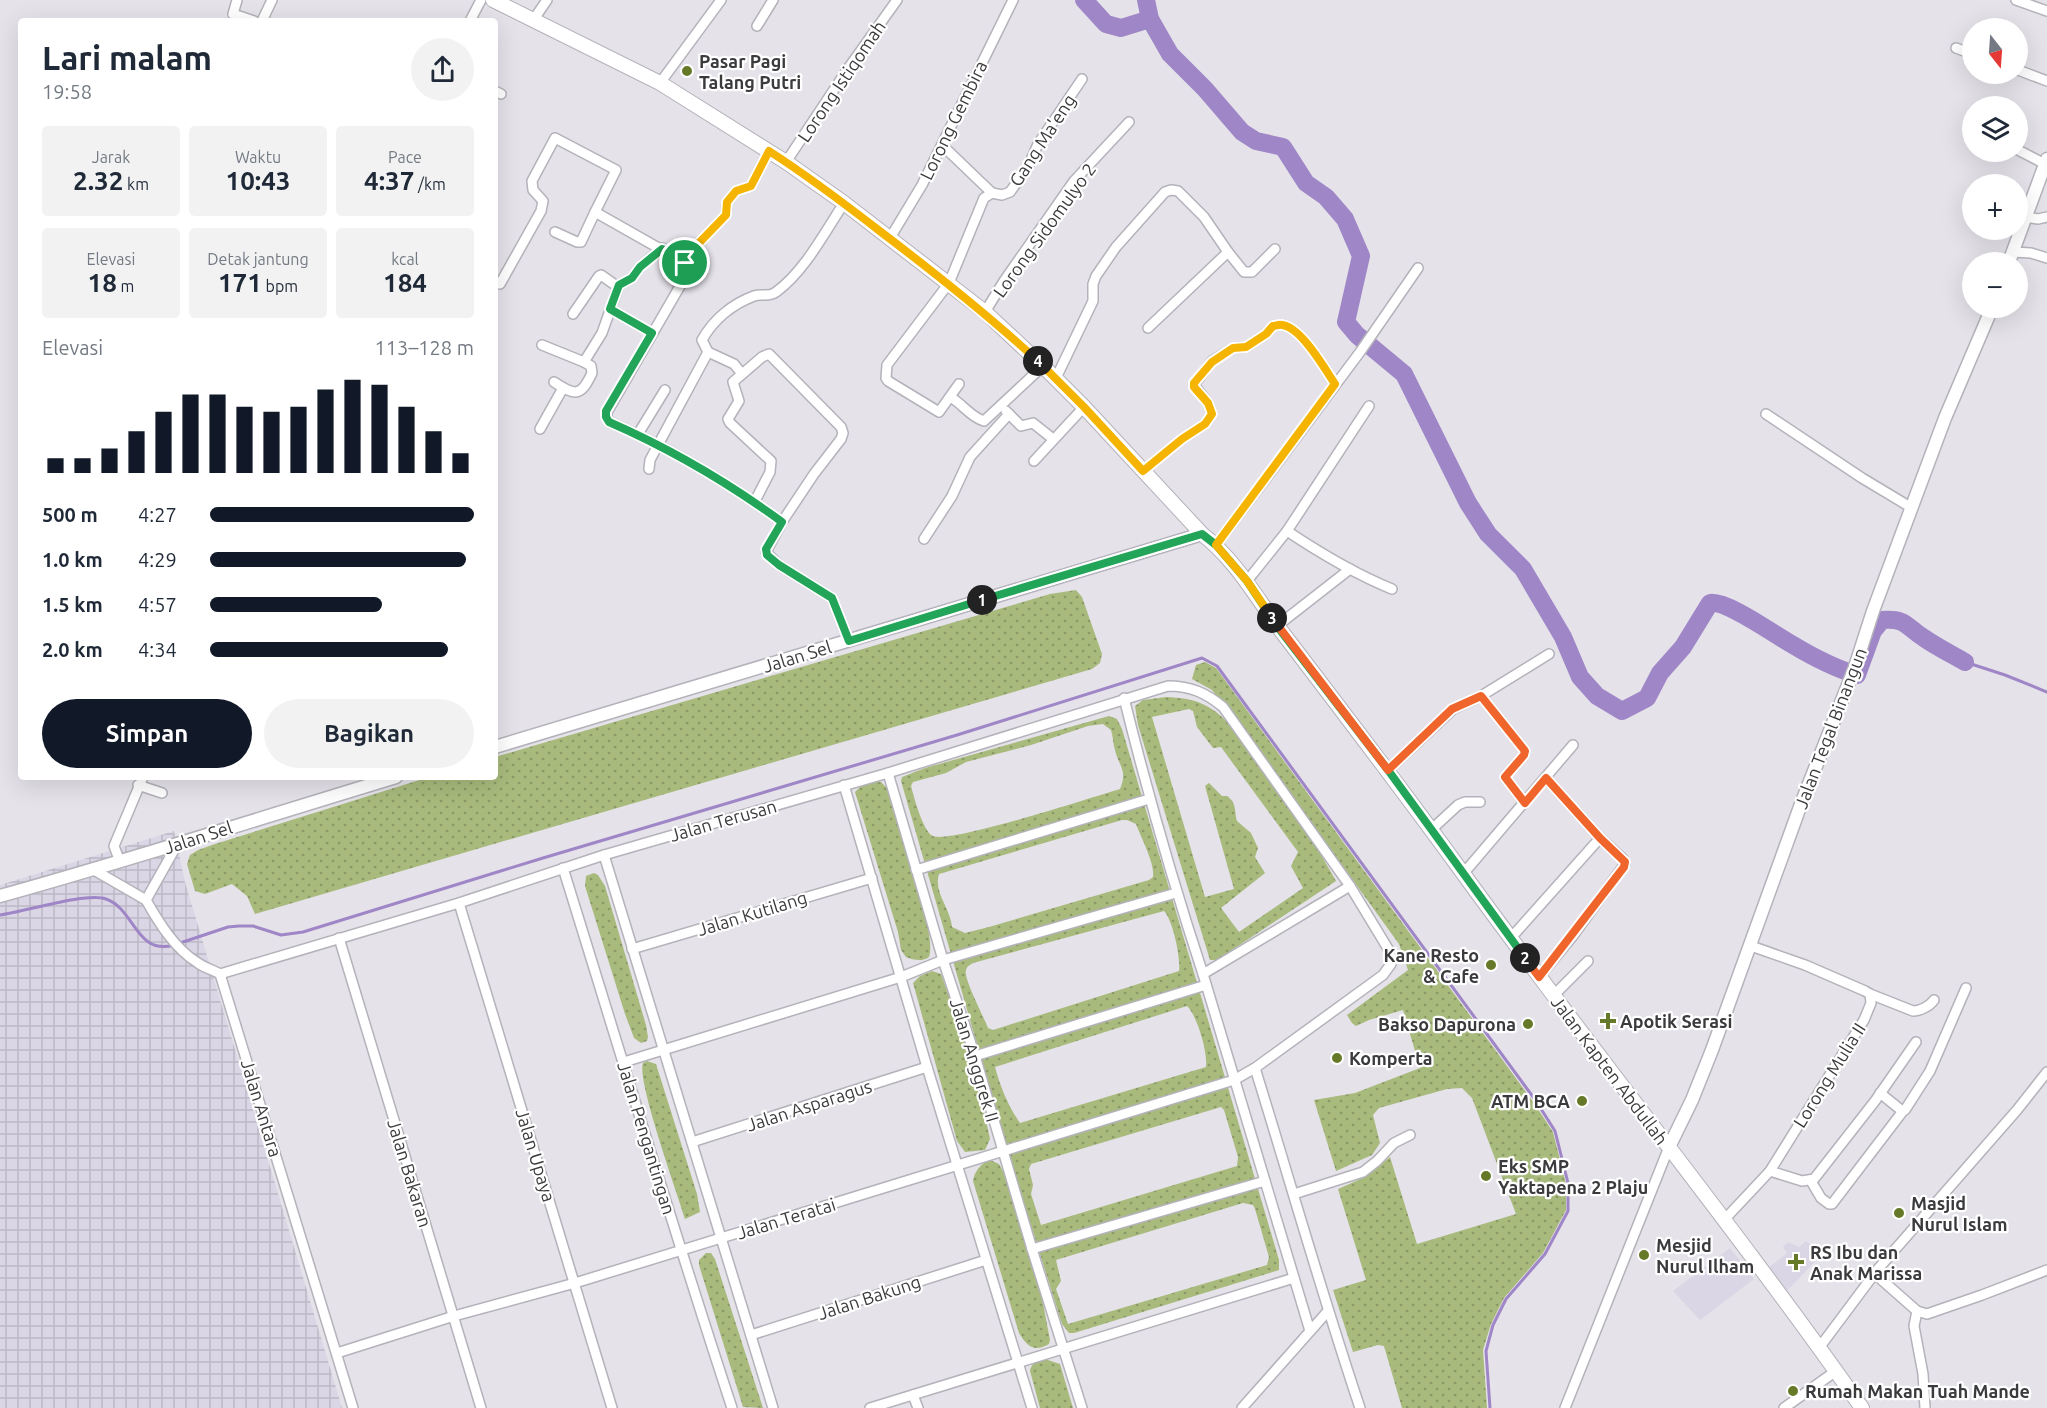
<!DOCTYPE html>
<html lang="id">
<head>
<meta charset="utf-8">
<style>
	:root { --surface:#fff; --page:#f2f2f3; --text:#1f2937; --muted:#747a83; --accent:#111827 }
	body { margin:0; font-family:Ubuntu,sans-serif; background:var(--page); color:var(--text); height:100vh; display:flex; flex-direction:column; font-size:22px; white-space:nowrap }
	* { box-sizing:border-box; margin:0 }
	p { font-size:20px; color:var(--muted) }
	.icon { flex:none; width:33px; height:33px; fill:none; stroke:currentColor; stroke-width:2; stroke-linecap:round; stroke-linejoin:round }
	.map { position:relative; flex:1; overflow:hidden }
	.sheet { position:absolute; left:18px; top:18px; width:480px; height:762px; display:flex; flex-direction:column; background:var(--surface); border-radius:6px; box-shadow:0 6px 24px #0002 }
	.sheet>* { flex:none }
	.needle { width:39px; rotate:163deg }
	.fabs { position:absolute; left:1962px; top:18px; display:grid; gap:12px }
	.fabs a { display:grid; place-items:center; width:66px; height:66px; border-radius:50%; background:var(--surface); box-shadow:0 6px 24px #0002; font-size:30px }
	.pin { position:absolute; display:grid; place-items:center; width:51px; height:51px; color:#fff; margin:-26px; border:3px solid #fff; border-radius:50%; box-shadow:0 2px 6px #0007 }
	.km { position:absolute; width:30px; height:30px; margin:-15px; border-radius:50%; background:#222; color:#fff; font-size:16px; line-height:30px; text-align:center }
	.round { display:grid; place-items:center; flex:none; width:63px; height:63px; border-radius:32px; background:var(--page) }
	.headline { display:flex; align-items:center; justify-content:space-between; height:102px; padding:0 24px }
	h1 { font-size:33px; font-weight:700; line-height:45px }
	.stats { display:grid; grid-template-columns:repeat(3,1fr); gap:9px; height:102px; padding:6px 24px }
	.stats div { display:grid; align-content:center; border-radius:6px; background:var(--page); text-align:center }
	.stats b { font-size:26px; font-weight:700 }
	.stats small { font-size:16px; font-weight:400 }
	.stats p { font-size:16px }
	.chart { height:168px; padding:12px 24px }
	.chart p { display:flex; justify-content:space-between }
	.chart svg { width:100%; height:108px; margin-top:6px; stroke:var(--accent); stroke-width:6 }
	.cta { display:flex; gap:12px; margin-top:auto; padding:12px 24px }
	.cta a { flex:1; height:69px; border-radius:36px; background:var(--accent); color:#fff; font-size:24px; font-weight:700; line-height:69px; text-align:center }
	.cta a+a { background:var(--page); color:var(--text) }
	ul { padding:0 24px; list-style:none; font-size:20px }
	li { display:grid; grid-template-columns:96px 72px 1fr; align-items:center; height:45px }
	li i { height:15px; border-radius:8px; background:var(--accent) }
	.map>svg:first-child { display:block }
</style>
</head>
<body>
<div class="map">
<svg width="2047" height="1408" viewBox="0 0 2047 1408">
	<defs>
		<pattern id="industrial-grid" width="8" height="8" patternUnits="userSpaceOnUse" patternTransform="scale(1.5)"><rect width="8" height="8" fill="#dbd6e5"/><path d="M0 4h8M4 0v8" fill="none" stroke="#bdb8c5"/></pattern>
		<pattern id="grass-dots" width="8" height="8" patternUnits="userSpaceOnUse" patternTransform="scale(1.5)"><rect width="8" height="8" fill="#a8bb7c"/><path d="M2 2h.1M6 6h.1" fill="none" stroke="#8a9967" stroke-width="1.8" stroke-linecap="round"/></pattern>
	</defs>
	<rect width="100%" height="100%" fill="#e5e2ea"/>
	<!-- built -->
	<g fill="#dbd6e5">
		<path d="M1806,1241L1822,1254L1786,1292L1767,1269L1787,1253L1783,1247L1788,1242L1799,1247Z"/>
		<path d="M1730,1248L1754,1279L1700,1320L1673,1291Z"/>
	</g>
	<!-- industrial -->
	<path fill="url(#industrial-grid)" d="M174,831L185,882L342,1408H0V885Z"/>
	<!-- grass -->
	<g fill="url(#grass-dots)" fill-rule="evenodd">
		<path d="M1076,590L1082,597L1102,654L1100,663L1092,669L255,914L247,896L232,884L205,894L195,891L187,864L190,855L198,850L215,844L429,777H495V757L1050,594Z"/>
		<path d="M1205,662L1216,668L1534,1103L1553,1132L1566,1184V1210L1543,1253L1504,1298L1491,1324L1483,1350L1487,1408H1402L1384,1346L1378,1345L1353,1352L1333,1290L1366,1280L1338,1189L1365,1177L1390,1157L1417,1244L1516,1214L1472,1098L1462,1088L1447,1089L1379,1108L1373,1115L1380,1143L1372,1155L1336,1171L1314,1100L1355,1093L1420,1068L1403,1010L1369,1020L1356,1026L1352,1023L1347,1015L1408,970L1399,944L1292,796L1212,690L1192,679L1196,665Z"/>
		<path d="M1166,697C1195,698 1211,704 1231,726L1320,853L1336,881L1217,960H1210L1138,725L1135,706L1143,700ZM1189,709L1193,711L1197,727L1213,748L1221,747L1298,852L1291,866L1303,888L1239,932L1221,908L1265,873L1255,857L1258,848L1251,833L1237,821C1234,810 1237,803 1227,796H1222L1209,783L1205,786L1234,889L1205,897L1152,717Z"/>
		<path d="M1109,716L1117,719L1122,729L1279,1260V1270L1074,1333H1069L1062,1324L1011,1162L901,781L902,777L925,768ZM1103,724L1111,730C1113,736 1113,744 1115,750C1119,767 1128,770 1120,789C1093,797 950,844 933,836C923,832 914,797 911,786L913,782L946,773L966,762L1031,745L1088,726ZM1122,820H1127L1136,824C1141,838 1155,863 1153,877L1149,880L989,927L965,933L952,927C951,909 933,892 939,874ZM1164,911C1173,920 1181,959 1179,971L993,1030L988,1028C984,1017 963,978 966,970C967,966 970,965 973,963ZM1187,1006C1197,1015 1208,1053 1206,1067L1020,1123C1008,1106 1000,1086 995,1067ZM1221,1107L1224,1110L1238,1157L1237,1166L1041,1225L1031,1194L1033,1185L1029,1169L1031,1164ZM1243,1203L1253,1205L1255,1209L1269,1257L1267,1265L1068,1324L1056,1289L1061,1281L1056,1260Z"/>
		<path d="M876,782H881L887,788C895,816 939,937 929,957C922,962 914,960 906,957L901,950L898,932L855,792L862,785Z"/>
		<path d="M594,873L598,875L605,886L646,1025L648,1037L647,1041L641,1043L634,1038L625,1014L585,886L586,876Z"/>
		<path d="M932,971L941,974L956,1015L984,1111L990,1139L985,1150L965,1152L957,1141L913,983L920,976Z"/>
		<path d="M647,1061L656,1064L697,1194L700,1212L685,1219C678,1195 636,1079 643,1063Z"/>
		<path d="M990,1160L999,1164L1004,1173L1042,1298L1050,1340L1049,1344C1034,1353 1027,1346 1019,1333L973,1181C974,1172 981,1163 990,1160Z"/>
		<path d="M706,1253H711L715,1259L763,1408L743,1407L699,1265V1260Z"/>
		<path d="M1045,1359L1060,1364L1073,1408H1040L1030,1371C1031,1363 1037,1361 1045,1359Z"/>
	</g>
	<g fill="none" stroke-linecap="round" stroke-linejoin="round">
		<!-- stream -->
		<g stroke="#9f86c7" stroke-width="3">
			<path d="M1965,662L2005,675L2047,692"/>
			<path d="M0,915C24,912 86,892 106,899C135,909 136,956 174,945"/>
			<path d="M180,943L228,927L239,926H253L281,935L303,932L543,858L957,735L1202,658L1217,666L1536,1101L1555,1131L1568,1183V1211L1545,1254L1506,1299L1493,1325L1486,1351L1490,1408"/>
		</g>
		<!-- river -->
		<g stroke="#9f86c7" stroke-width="18">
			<path d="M1084,0L1106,24L1121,28L1150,19"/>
			<path d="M1146,0L1150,19L1170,54L1205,89L1242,132L1256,141L1283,147L1306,183L1326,197L1345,219L1361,256L1346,322L1357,335L1404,374L1468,503L1488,534L1523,569L1563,637L1580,677L1597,696L1622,711L1647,698L1660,673L1683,647L1710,603C1727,600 1776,636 1793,645C1813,657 1834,668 1857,675L1873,631L1882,620C1907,618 1906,627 1924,638C1937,647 1951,654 1965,662"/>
		</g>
		<defs>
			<g id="minor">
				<path d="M237,0L233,14L254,21"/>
				<path d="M2016,0L2047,11"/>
				<path d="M534,19L547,0"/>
				<path d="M262,21L272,0"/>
				<path d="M470,21L481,0"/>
				<path d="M757,26L773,0"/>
				<path d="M1956,48L1972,54"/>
				<path d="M2018,70L2047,81"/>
				<path d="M660,83L721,0"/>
				<path d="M495,91L501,94"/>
				<path d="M942,145L992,193"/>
				<path d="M2018,150L2045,164"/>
				<path d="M769,151L751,186L736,191L727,202L726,215L697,245L685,263L688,269L687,274L606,414L609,422C672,449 727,482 782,522"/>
				<path d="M786,162L847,70L897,0"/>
				<path d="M2025,217L2038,219L2047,217"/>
				<path d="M555,232L577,242H581L595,212L685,263"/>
				<path d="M890,238L922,185L1013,0"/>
				<path d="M2013,252L2031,253L2047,258"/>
				<path d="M500,284L541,211L543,201L533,190L532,181L555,138L616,170L595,212"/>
				<path d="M610,309L652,333"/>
				<path d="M985,312L1004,281L1074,181L1129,122"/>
				<path d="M573,314L599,276L601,275L618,287"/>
				<path d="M1148,328L1228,252"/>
				<path d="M542,345L584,362L602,333L619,285L632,278L640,267L662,248"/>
				<path d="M708,352L734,364L742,374"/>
				<path d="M1056,378L1093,301V284L1096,276L1116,247L1165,192L1171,190L1178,191L1204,217L1228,252L1244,272H1252L1275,249"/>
				<path d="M554,382C575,396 581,397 592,373L591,366L584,362"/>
				<path d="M959,384L939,412L888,381L886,378L887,365L949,283L984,198L992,193L1002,195L1010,192L1028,167L1038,144L1082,79"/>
				<path d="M950,397C962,403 970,417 984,421L1043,366"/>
				<path d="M1006,411L1021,426L1033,423L1053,439"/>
				<path d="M1766,414L1862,478L1912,508"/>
				<path d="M540,429L563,388"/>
				<path d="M638,434L665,390"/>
				<path d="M1034,461L1084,407"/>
				<path d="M649,469L650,460L658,445L708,352L702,340C713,320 732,304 754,296C762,293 768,298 776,292C804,272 825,232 844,203"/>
				<path d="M1143,471L1182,439L1205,424L1212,414L1208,403L1194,385L1212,361L1233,348L1246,347L1266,334L1273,326C1276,326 1279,324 1282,325C1301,327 1325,369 1335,384"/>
				<path d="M755,501L770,472L771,461L730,423L728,419L739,401L733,382L762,357L769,354L841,427L843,433L841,439L814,474L782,522L766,552L779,565L832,598L849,641"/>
				<path d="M1287,531C1320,553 1355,574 1392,589"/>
				<path d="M924,539L952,496L970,457L1009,414"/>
				<path d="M1216,545L1360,352L1418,268"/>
				<path d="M1247,581L1287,531L1369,406"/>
				<path d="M1277,626L1350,569"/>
				<path d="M1481,696L1525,751L1524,755L1505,777L1525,803"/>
				<path d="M1124,698C1147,791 1173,883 1203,974"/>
				<path d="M1388,770L1453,709L1481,696L1549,654"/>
				<path d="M888,773L943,960L975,1056L1032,1249L1082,1408"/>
				<path d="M138,785L162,793"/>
				<path d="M844,785L927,1067L1032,1408"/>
				<path d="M1431,830L1458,805L1465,802H1480"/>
				<path d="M178,843L146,900C159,923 175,949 198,963C205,968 213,970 220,974L353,1408"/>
				<path d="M604,855L773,1408"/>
				<path d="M120,862L114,846L143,777"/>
				<path d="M563,868C619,1048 673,1229 732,1408"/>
				<path d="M94,870L146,900"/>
				<path d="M916,870L1149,799"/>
				<path d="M1463,874L1573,745"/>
				<path d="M459,903L612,1408"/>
				<path d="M339,938L481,1408"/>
				<path d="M1510,939L1600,838"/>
				<path d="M1751,946L1805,965L1865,991L1870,994L1871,1003L1864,1020L1770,1171"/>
				<path d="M632,949L872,878"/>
				<path d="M220,974L459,903L604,855L888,773L1168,686C1191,686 1206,693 1223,707L1350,886L1390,952L1391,964L1383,975L1255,1068L1234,1080L575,1283L454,1316L337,1353"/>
				<path d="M1539,977L1572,937L1625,864L1623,859L1600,838L1546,778"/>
				<path d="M1870,994L1913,1011C1920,1011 1930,1006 1934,1000"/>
				<path d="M1553,996L1588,961"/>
				<path d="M975,1056L1206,985"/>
				<path d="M624,1062L901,977L943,960L1176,893"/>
				<path d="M1255,1068C1290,1181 1322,1295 1360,1408"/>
				<path d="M1880,1093L1901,1110H1905L1930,1071L1966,988"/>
				<path d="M692,1142L927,1067"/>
				<path d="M1811,1181L1821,1198L1829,1204H1832L1903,1111"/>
				<path d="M1294,1194L1363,1172L1377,1161L1394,1143L1410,1135"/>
				<path d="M1724,1220L1770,1171L1802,1181L1814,1179L1875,1101L1916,1042"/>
				<path d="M1032,1249L1265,1181"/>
				<path d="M1875,1274L1917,1311L1927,1314L1982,1295L2047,1270"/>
				<path d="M1917,1311L1914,1326L1923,1374L1925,1408"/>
				<path d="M1310,1331L1203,974L1350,886"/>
				<path d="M751,1335L986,1260"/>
				<path d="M1819,1348L1878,1269L2017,1110L2047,1072"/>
				<path d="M913,1395L918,1408"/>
				<path d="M870,1408L1294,1278"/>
				<path d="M1242,1408L1328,1311"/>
				<path d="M1565,1408L1669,1147"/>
				<path d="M1784,1408L1836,1371"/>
			</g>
			<g id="tertiary">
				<path d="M2009,262L2047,159"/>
				<path d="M495,747L1202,534"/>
				<path d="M0,896C133,859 264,817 396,777"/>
				<path d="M1669,1147L1692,1100L1712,1050L1801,804L1854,670L1873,611L1945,418L1992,308"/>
			</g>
			<path id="secondary" d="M493,0L660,83L786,162L844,203L985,312L1043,366L1084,407L1202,534C1238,562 1258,601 1285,636C1343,712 1401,788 1457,865C1589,1048 1732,1223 1862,1408"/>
		</defs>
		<!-- minor casing -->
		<use href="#minor" stroke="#b4b2ba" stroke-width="12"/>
		<!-- tertiary casing -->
		<use href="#tertiary" stroke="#b4b2ba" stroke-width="15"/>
		<!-- secondary casing -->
		<use href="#secondary" stroke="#b4b2ba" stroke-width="16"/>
		<!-- minor -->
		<use href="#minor" stroke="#fff" stroke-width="9"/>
		<!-- tertiary -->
		<use href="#tertiary" stroke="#fff" stroke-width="12"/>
		<!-- secondary -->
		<use href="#secondary" stroke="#fff" stroke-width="14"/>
	</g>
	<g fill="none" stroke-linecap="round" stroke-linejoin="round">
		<defs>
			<path id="split-1" d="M685,263L662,249L640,267L632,278L619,285L610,309L652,333L606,411V417L609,422C673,450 726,481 782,522L766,549L767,555L779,565L832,598L849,641L982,600"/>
			<path id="split-2" d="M982,600L1202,534L1216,545L1247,581L1277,626L1388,770L1525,958"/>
			<path id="split-3" d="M1272,618L1388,770L1452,709L1481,696L1525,751L1524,755L1505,777L1525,803L1546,778L1600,838L1625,862L1624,867L1539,977L1525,958"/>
			<path id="split-4" d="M1038,361L1084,407L1143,471L1182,439L1205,424L1212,414L1208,403L1194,387V383L1212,362L1233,348L1246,347L1266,334L1273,326C1276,326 1279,324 1282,325C1301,327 1325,369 1335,384L1216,545L1247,581L1272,618"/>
			<path id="split-5" d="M685,263L697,245L726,215L727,202L736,191L751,186L769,151C808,176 845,204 881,232C935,273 988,315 1038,361"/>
		</defs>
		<!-- split-1 casing -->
		<use href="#split-1" stroke="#fff" stroke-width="12"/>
		<!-- split-2 casing -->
		<use href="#split-2" stroke="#fff" stroke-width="12"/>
		<!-- split-3 casing -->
		<use href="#split-3" stroke="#fff" stroke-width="12"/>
		<!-- split-4 casing -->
		<use href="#split-4" stroke="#fff" stroke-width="12"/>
		<!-- split-5 casing -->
		<use href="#split-5" stroke="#fff" stroke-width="12"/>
		<!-- split-1 -->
		<use href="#split-1" stroke="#22a559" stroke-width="8"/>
		<!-- split-2 -->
		<use href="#split-2" stroke="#22a559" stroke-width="8"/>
		<!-- split-3 -->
		<use href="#split-3" stroke="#f0652b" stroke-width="8"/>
		<!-- split-4 -->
		<use href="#split-4" stroke="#f5b400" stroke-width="8"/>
		<!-- split-5 -->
		<use href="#split-5" stroke="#f5b400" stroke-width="8"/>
	</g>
	<!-- markers -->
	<g fill="#667929" stroke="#fff" stroke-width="2">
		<circle cx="687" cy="71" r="6"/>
		<circle cx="1491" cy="965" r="6"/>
		<path d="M1605 1012h6v6h6v6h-6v6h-6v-6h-6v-6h6z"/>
		<circle cx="1528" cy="1024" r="6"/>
		<circle cx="1337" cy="1058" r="6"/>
		<circle cx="1582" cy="1101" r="6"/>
		<circle cx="1486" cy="1176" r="6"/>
		<circle cx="1899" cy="1213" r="6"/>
		<circle cx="1644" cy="1255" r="6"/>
		<path d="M1793 1253h6v6h6v6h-6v6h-6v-6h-6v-6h6z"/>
		<circle cx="1793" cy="1391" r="6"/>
	</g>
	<g text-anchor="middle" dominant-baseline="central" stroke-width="4.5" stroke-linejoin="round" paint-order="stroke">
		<!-- poi labels -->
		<g font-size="18" font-weight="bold" fill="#3b3a3d" stroke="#fff" text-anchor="start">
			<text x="699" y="61">Pasar Pagi<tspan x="699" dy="21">Talang Putri</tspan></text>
			<text x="1479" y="955" text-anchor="end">Kane Resto<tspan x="1479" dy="21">&amp; Cafe</tspan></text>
			<text x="1620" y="1021">Apotik Serasi</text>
			<text x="1516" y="1024" text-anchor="end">Bakso Dapurona</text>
			<text x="1349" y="1058">Komperta</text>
			<text x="1570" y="1101" text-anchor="end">ATM BCA</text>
			<text x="1498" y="1166">Eks SMP<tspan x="1498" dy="21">Yaktapena 2 Plaju</tspan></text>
			<text x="1911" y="1203">Masjid<tspan x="1911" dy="21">Nurul Islam</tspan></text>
			<text x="1656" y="1245">Mesjid<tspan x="1656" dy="21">Nurul Ilham</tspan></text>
			<text x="1810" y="1252">RS Ibu dan<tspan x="1810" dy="21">Anak Marissa</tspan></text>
			<text x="1805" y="1391">Rumah Makan Tuah Mande</text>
		</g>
		<!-- street labels -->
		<g font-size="18" fill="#3b3a3d" stroke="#fff">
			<text transform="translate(841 81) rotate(-56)">Lorong Istiqomah</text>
			<text transform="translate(953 120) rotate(-64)">Lorong Gembira</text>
			<text transform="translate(1042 140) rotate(-57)">Gang Ma'eng</text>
			<text transform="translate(1044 230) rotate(-54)">Lorong Sidomulyo 2</text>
			<text transform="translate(797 656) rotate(-17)">Jalan Sel</text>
			<text transform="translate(1830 728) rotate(-69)">Jalan Tegal Binangun</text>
			<text transform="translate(723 820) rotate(-16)">Jalan Terusan</text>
			<text transform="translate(198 837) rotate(-18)">Jalan Sel</text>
			<text transform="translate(752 913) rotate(-17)">Jalan Kutilang</text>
			<text transform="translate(975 1060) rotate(73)">Jalan Anggrek II</text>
			<text transform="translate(1610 1070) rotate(53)">Jalan Kapten Abdullah</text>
			<text transform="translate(1829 1075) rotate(-58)">Lorong Mulia II</text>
			<text transform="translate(809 1105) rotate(-18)">Jalan Asparagus</text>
			<text transform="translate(262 1108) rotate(73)">Jalan Antara</text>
			<text transform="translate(647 1138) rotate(73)">Jalan Pengantingan</text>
			<text transform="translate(536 1155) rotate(73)">Jalan Upaya</text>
			<text transform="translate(410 1173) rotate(73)">Jalan Bakaran</text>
			<text transform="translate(786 1218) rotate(-17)">Jalan Teratai</text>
			<text transform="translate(869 1297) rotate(-18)">Jalan Bakung</text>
		</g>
	</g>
</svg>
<div class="fabs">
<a><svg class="needle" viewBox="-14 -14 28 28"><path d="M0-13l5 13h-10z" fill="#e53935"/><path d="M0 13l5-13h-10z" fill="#747a83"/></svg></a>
<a><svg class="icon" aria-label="layers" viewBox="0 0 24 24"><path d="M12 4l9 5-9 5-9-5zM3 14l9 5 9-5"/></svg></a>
<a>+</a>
<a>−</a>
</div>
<div class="pin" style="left:685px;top:263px;background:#1e9e55"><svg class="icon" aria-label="arrive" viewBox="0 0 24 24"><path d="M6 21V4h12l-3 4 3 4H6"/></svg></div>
<b class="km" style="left:982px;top:600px">1</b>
<b class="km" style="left:1525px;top:958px">2</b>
<b class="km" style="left:1272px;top:618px">3</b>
<b class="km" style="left:1038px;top:361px">4</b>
<section class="sheet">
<div class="headline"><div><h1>Lari malam</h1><p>19:58</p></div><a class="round"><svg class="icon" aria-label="share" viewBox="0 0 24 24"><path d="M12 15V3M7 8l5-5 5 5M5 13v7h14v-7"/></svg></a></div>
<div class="stats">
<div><p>Jarak</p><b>2.32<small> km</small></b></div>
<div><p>Waktu</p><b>10:43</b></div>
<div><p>Pace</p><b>4:37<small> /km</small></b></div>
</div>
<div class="stats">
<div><p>Elevasi</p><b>18<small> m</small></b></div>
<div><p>Detak jantung</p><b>171<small> bpm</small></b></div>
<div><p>kcal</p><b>184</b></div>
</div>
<div class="chart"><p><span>Elevasi</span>113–128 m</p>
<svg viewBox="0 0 160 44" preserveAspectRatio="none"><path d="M5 44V38M15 44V38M25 44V34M35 44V27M45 44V19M55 44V12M65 44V12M75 44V17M85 44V19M95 44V17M105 44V10M115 44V6M125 44V8M135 44V17M145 44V27M155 44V36"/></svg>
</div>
<ul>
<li><b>500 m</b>4:27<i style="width:100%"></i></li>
<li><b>1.0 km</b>4:29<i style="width:97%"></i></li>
<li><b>1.5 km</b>4:57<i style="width:65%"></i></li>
<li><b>2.0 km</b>4:34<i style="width:90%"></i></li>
</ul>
<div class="cta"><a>Simpan</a><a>Bagikan</a></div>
</section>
</div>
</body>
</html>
